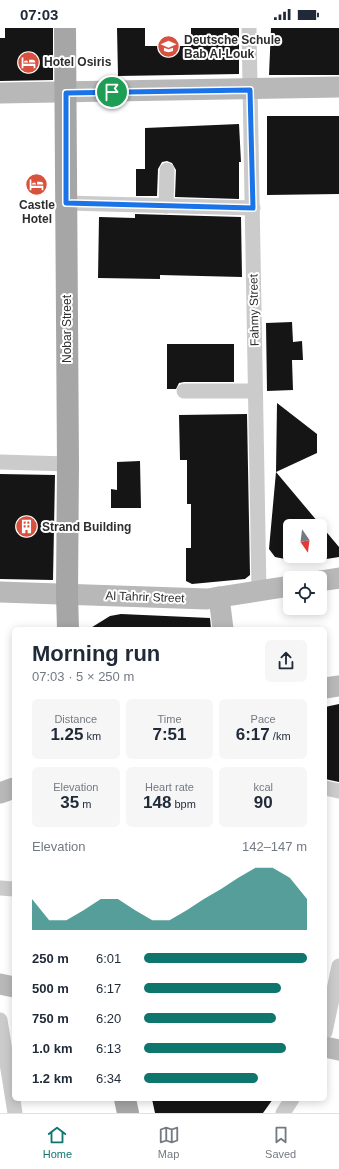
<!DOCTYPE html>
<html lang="en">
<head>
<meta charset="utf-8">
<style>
	:root { --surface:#fff; --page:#f6f6f7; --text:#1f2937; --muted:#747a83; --line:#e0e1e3; --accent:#0f766e }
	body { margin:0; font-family:Arial,sans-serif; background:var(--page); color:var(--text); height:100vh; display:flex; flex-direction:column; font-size:15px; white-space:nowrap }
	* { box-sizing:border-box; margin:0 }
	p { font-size:13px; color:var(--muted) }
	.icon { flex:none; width:22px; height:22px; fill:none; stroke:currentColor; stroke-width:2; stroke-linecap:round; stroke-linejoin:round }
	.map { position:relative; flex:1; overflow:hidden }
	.side { position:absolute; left:12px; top:599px; width:315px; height:474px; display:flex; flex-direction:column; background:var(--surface); border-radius:6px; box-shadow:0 2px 10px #0003 }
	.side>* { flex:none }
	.needle { width:26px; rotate:166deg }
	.fabs { position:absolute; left:283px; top:491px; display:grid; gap:8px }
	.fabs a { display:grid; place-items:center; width:44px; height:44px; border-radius:6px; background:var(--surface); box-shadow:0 2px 10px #0003; font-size:20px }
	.pin { position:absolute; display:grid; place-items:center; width:34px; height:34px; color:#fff; margin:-17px; border:2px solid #fff; border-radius:50%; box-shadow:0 1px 4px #0007 }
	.round { display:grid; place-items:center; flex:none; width:42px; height:42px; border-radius:6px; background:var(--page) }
	.summary { display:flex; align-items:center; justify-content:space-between; height:68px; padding:0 20px }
	h1 { font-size:22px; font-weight:600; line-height:30px }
	.figures { display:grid; grid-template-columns:repeat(3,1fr); gap:6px; height:68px; padding:4px 20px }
	.figures div { display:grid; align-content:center; border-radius:6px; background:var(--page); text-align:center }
	.figures b { font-size:17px; font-weight:600 }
	.figures small { font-size:11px; font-weight:400 }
	.figures p { font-size:11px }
	.chart { height:112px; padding:8px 20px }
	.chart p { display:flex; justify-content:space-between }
	.chart svg { width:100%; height:72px; margin-top:4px; fill:var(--accent); opacity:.7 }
	ul { padding:0 20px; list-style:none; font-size:13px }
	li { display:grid; grid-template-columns:64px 48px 1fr; align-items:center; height:30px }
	li i { height:10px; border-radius:5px; background:var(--accent) }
	.status { display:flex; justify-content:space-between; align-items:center; height:28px; padding:0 20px; background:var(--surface); direction:ltr }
	.status svg { height:11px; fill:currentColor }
	.dock { display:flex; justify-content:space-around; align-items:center; height:56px; border-top:1px solid var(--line); background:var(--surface); font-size:11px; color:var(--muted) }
	.dock a { display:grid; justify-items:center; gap:2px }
	.dock .current { color:var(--accent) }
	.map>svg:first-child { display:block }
</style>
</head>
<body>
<div class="status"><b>07:03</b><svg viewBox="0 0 49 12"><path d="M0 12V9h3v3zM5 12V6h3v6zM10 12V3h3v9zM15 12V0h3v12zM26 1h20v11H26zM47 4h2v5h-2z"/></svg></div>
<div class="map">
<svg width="339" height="1085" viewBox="0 0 339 1085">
	<rect width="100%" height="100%" fill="#fff"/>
	<!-- building -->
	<g fill="#151515">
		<path d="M5,0H53V52L0,53V10H5Z"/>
		<path d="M117,0H145V18H191V0H239V46L118,48Z"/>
		<path d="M271,0H339V47H269Z"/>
		<path d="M267,88H339V166L267,167Z"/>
		<path d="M239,96L241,134H239V171L175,169L176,142L172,135L167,133L162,134L158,141L157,168H136V141H145V100Z"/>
		<path d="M135,186L241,189L242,249L160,247V251L98,250L99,189L135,190Z"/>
		<path d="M292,294L293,314L302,313L303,332H292L293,362L267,363L266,295Z"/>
		<path d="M167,316H234V354H184L179,355L176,361H167Z"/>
		<path d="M277,375L317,406V425L276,444Z"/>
		<path d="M247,386L250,547L245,551L192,556L186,553V520H191V476H187V432H180L179,387Z"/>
		<path d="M140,433L141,480H111V461L117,462V434Z"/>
		<path d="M276,444L339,519V529L320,532V498H290V532L275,529L269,521Z"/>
		<path d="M0,446L55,447L53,552L0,551Z"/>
		<path d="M121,586L210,590L211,601H89L110,588Z"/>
		<path d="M339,676V754L325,751V679Z"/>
		<path d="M152,1071H273L263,1085H155Z"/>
	</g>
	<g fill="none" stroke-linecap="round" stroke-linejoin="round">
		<!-- street -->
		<g stroke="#cbcbcb" stroke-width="15">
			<path d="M249,0L259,563"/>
			<path d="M66,175L253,180"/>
			<path d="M166,178L167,142"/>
			<path d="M184,363H255"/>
			<path d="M0,434L68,436"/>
			<path d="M325,760L339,763"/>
			<path d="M0,860L14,861"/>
			<path d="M0,992L15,1085"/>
			<path d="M325,1004L339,938"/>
			<path d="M283,1085L292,1071"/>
		</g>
		<!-- secondary -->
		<g stroke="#b8b8b8" stroke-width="21">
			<path d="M0,65L339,59"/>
			<path d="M320,553L339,550"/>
			<path d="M0,564L207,571L290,558"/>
			<path d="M219,569L223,601"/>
			<path d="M325,660L339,658"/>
			<path d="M0,765L14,760"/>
			<path d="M0,956L14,959"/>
			<path d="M325,1019L339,1022"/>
		</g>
		<!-- primary -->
		<g stroke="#a6a6a6" stroke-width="22">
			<path d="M65,0L68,436L67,566L68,601"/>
			<path d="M125,1071L128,1085"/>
		</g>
	</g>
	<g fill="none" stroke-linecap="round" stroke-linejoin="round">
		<defs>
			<path id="route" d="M250,62L253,180L66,175V65Z"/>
		</defs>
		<!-- route casing -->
		<use href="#route" stroke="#fff" stroke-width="8"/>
		<!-- route -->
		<use href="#route" stroke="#1a73e8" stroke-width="5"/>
	</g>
	<!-- icons -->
	<defs>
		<symbol id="school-disc" viewBox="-11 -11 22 22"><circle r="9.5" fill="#d9513c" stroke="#fff"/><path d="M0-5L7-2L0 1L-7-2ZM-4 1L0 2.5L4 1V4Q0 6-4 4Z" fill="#fff"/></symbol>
		<symbol id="hotel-disc" viewBox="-11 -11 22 22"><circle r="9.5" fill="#d9513c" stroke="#fff"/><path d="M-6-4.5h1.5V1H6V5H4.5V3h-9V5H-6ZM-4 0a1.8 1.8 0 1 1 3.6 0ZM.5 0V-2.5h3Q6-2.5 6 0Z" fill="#fff"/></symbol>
		<symbol id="building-disc" viewBox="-11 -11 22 22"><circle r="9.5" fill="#d9513c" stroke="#fff"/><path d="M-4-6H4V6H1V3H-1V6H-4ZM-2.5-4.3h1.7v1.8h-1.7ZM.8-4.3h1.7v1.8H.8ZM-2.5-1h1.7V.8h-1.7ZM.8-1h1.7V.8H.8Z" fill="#fff"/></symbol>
	</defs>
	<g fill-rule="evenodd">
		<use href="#school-disc" x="156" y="6" width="25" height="25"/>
		<use href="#hotel-disc" x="16" y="22" width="25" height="25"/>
		<use href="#hotel-disc" x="24" y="144" width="25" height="25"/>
		<use href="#building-disc" x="14" y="486" width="25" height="25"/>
	</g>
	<g text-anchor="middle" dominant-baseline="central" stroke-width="4" stroke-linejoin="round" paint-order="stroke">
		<!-- poi labels -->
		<g font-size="12" font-weight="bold" fill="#2e2e2e" stroke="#fff" text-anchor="start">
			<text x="184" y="12">Deutsche Schule<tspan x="184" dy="14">Bab Al-Louk</tspan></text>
			<text x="44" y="34">Hotel Osiris</text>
			<text x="37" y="177" text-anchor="middle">Castle<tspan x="37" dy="14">Hotel</tspan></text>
			<text x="42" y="499">Strand Building</text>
		</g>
		<!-- street labels -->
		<g font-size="12" fill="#2e2e2e" stroke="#fff">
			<text transform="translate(254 282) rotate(-91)">Fahmy Street</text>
			<text transform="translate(67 301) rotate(-90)">Nobar Street</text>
			<text transform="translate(145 569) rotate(2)">Al Tahrir Street</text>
		</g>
	</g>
</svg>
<div class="fabs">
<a><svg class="needle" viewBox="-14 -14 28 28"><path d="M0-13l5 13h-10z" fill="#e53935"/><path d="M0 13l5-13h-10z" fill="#747a83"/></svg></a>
<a><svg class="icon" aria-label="locate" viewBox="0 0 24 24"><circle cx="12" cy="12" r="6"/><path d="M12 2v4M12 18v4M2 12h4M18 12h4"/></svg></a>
</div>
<div class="pin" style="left:112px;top:64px;background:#1e9e55"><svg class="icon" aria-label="arrive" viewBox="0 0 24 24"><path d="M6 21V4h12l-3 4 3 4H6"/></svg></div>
<section class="side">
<div class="summary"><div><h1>Morning run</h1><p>07:03 · 5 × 250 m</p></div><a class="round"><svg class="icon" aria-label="share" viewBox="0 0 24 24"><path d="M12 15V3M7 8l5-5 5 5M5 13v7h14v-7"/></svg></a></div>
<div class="figures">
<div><p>Distance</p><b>1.25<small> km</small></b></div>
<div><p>Time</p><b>7:51</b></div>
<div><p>Pace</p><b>6:17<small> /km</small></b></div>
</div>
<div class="figures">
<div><p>Elevation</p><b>35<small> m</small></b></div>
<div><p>Heart rate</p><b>148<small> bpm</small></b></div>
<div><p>kcal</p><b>90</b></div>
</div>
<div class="chart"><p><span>Elevation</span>142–147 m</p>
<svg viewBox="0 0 160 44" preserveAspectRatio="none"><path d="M0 44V25L10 38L20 38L30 32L40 25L50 25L60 32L70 38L80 38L90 32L100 25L110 19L120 12L130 6L140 6L150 12L160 25V44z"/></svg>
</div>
<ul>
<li><b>250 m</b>6:01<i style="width:100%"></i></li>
<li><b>500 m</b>6:17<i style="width:84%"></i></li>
<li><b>750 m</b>6:20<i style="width:81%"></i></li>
<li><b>1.0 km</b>6:13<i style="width:87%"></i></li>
<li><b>1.2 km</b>6:34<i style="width:70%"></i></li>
</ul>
</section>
</div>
<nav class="dock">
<a class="current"><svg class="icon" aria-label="home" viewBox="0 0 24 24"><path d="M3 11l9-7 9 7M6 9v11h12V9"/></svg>Home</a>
<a><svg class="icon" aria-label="map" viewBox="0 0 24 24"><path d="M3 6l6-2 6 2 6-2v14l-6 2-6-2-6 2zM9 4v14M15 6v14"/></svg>Map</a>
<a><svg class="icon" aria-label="saved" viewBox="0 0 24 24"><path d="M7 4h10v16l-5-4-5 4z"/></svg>Saved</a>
</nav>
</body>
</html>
